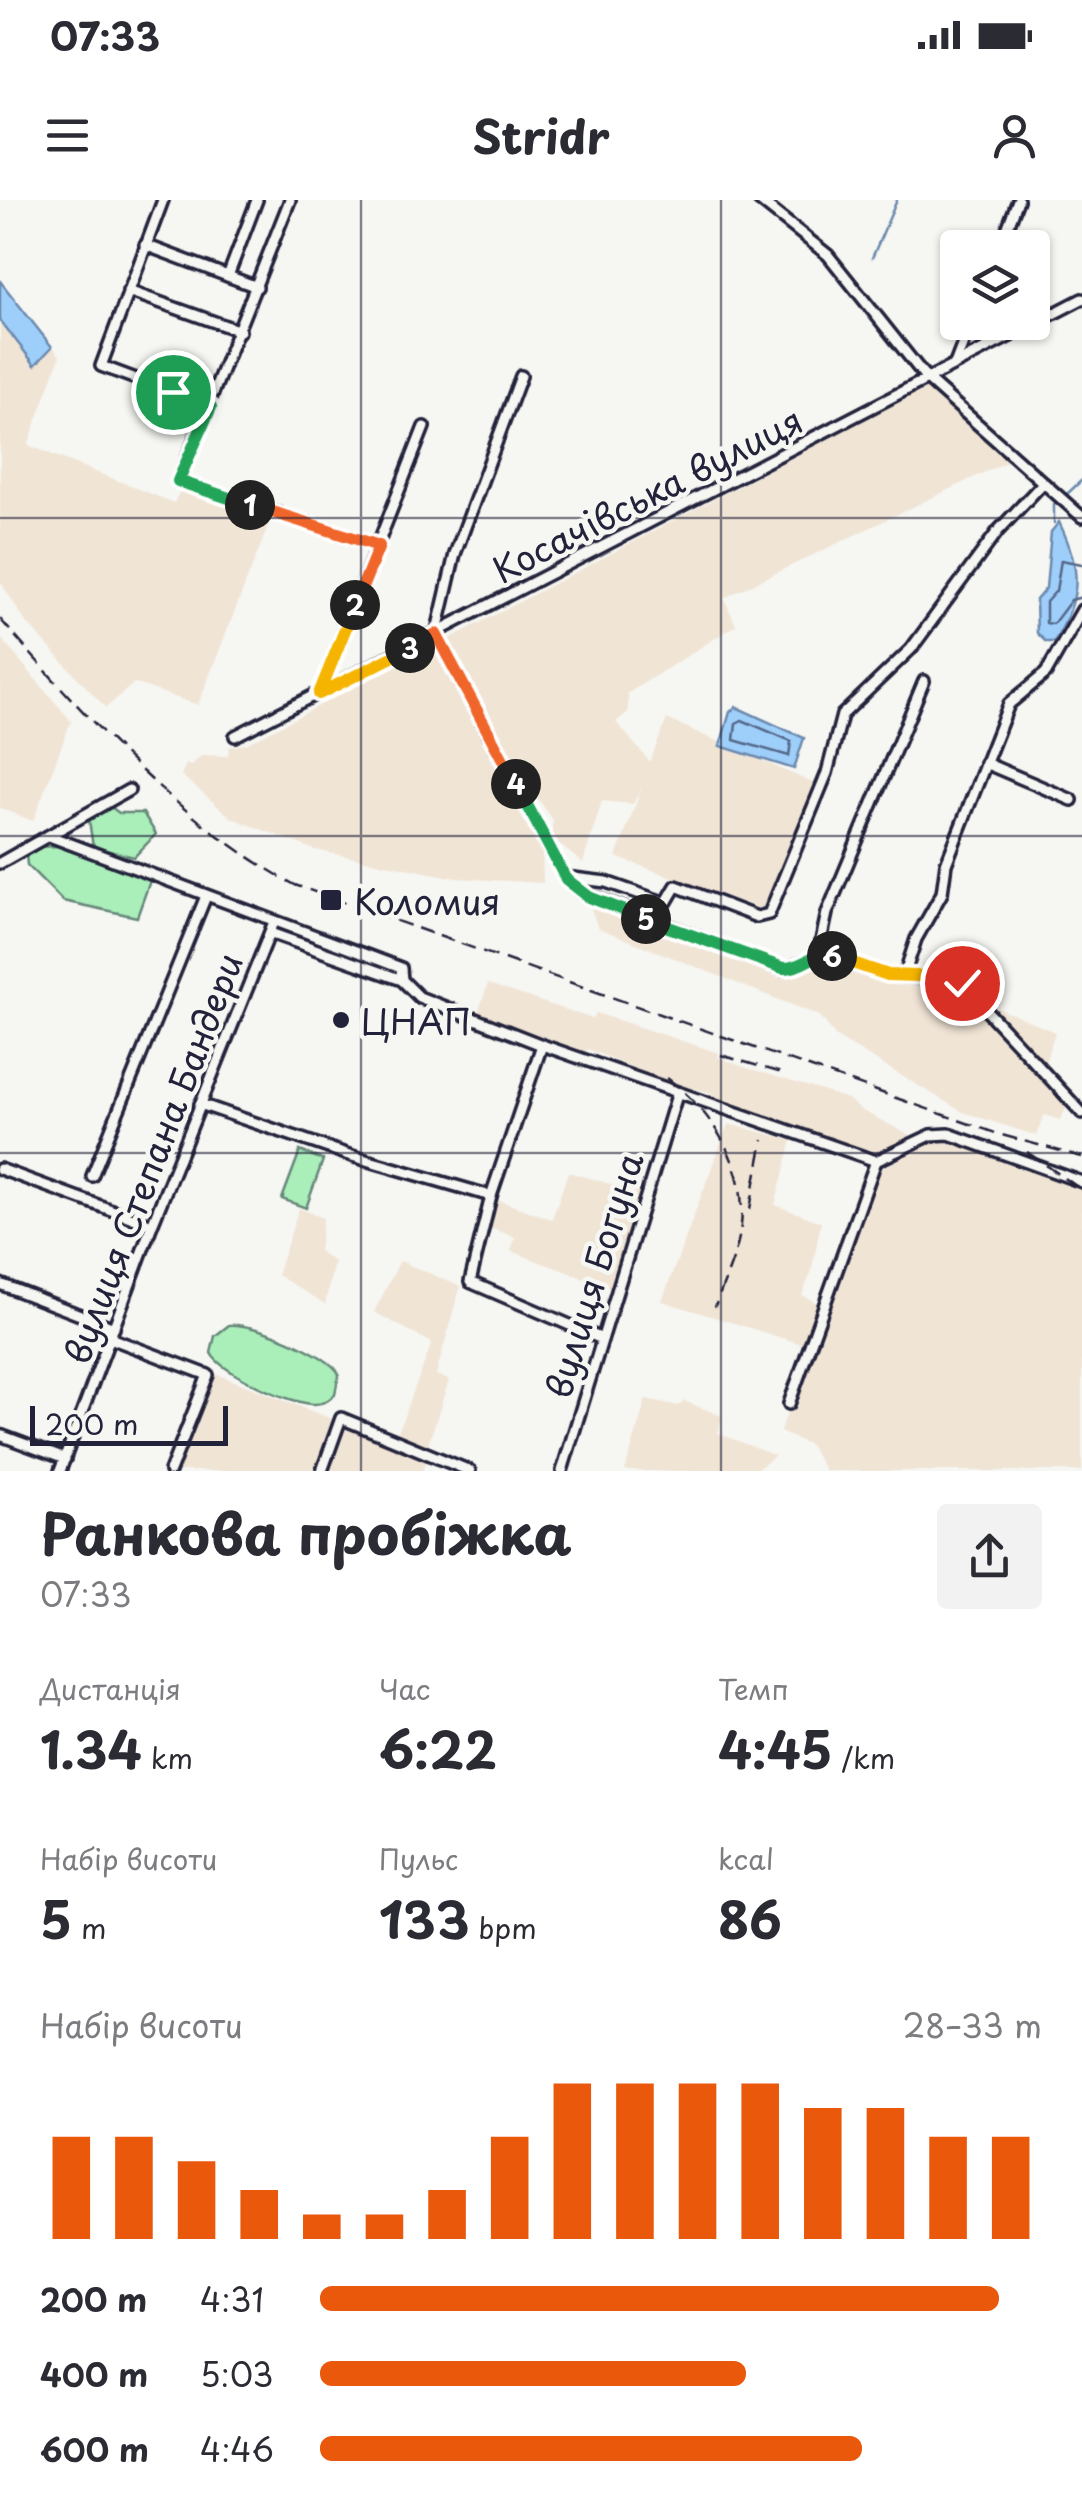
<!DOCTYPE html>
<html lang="uk">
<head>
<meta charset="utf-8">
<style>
	:root { --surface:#fff; --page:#f2f2f3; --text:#2b2b33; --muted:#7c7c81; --accent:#ea580c }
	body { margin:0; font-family:"Playpen Sans",sans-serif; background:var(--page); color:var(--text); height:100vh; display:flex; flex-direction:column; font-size:38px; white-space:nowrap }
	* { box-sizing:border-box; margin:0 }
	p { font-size:32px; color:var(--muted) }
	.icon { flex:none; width:55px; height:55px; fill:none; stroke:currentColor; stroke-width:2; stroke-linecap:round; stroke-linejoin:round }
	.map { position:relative; height:1271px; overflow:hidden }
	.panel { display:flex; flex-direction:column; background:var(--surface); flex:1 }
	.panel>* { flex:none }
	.fabs { position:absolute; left:940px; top:30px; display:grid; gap:20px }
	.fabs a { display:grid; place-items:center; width:110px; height:110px; border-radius:10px; background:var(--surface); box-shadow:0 2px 8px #0004; font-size:50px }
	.scale { position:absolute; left:30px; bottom:25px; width:198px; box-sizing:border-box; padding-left:10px; border:5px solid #22223b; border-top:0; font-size:28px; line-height:35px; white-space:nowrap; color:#22223b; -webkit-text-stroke:8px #f6f6f2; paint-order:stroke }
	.pin { position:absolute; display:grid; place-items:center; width:85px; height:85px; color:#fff; margin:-42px; border:5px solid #fff; border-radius:50%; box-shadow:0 2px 10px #0007 }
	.km { position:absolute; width:50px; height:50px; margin:-25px; border-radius:50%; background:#222; color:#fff; font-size:28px; line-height:50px; text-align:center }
	.round { display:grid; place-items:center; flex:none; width:105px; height:105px; border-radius:10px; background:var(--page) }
	.headline { display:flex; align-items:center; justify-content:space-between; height:170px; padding:0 40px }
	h1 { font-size:55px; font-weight:700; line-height:75px }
	.figures { display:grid; grid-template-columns:repeat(3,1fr); gap:15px; height:170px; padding:10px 40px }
	.figures div { display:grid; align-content:center }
	.figures b { font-size:50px; font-weight:700 }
	.figures small { font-size:28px; font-weight:400 }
	.figures p { font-size:28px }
	.chart { height:280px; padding:20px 40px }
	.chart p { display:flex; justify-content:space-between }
	.chart svg { width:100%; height:180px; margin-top:10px; stroke:var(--accent); stroke-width:6 }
	ul { padding:0 40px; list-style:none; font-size:32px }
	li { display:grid; grid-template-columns:160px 120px 1fr; align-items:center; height:75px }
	li i { height:25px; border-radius:12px; background:var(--accent) }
	.status { display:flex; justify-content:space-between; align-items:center; height:70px; padding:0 50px; background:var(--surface); direction:ltr }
	.status svg { height:28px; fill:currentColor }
	header { display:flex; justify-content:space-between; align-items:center; height:130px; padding:0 40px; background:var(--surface); font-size:45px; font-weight:700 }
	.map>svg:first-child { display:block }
</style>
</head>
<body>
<div class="status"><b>07:33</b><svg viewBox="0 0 49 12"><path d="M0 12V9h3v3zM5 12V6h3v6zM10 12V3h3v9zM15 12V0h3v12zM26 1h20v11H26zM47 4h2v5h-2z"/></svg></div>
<header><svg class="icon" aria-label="menu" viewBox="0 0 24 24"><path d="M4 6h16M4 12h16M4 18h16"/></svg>Stridr<svg class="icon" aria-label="person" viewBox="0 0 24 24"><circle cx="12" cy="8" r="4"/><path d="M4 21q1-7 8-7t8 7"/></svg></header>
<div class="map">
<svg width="1082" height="1271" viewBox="0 0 1082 1271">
	<rect width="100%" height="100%" fill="#f6f6f2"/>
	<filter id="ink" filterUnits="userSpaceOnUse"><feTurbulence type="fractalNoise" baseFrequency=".01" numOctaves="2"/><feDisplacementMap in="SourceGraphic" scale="20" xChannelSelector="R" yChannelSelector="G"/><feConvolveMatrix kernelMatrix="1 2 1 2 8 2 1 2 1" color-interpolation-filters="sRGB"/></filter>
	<g filter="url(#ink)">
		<!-- built -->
		<g fill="#f0e4d5">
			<path d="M0,82L60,156L28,245L174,303L181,289H187L272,316L198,505L134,483L106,508L25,421L0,381Z"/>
			<path d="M927,187L1008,261L724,398L736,425L628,493V512L616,522L650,562L667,519L815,584L764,710L616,657L642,587L633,604L602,601L583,663L551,638L553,620L509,557L447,440Z"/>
			<path d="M0,437L71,521L33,621L0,608Z"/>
			<path d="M433,446L542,646L543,683L456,678L315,650L232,618L181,575L186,564L191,565L202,555L228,556L229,547L246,544Z"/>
			<path d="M589,704L791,775L824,758L887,781L937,780L974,803L981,801L1055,832L1043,869L1069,903L1060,920L1044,915L1037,936L963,912L836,837L820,816L598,728Z"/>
			<path d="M488,784L593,819L596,813L719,853L718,857L741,866L848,899L859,909L915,938L896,943L881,956L836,947L716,904L712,893L666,882L588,849L583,856L477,816Z"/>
			<path d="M728,924L792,940L775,1005L821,1022L811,1073L802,1095L820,1105L805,1145L662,1101Z"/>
			<path d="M940,939L1082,987V1271H825L810,1245L780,1232L880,969Z"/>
			<path d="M568,972L642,993L610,1088L511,1051L515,1037L490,1028L497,1000L552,1019Z"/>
			<path d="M299,1008L323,1018L319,1051L334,1062L325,1104L277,1075Z"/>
			<path d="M400,1061L460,1086L436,1175L449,1180L426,1251L396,1237L432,1143L374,1112Z"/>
			<path d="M214,1173L337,1221L318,1271H177Z"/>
			<path d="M646,1199L679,1206L684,1201L722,1216L718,1233L775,1256L754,1271H625Z"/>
			<path d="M343,1223L426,1260L422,1271H325Z"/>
		</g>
		<!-- green -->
		<g fill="#aaeeb9" stroke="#66887a" stroke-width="2.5">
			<path d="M111,607L119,613H143L156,634L134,657L93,647L89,620Z"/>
			<path d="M56,646L151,678L137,717L63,701L27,665L26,655L37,647Z"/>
			<path d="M300,951L323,960L306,1008L282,999Z"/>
			<path d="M229,1125C252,1122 330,1154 339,1174L335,1194C329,1200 324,1204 315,1204C293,1205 220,1173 211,1153L215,1136Z"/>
		</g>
		<!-- water -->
		<g fill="#9ecffb" stroke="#6c8aae" stroke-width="2.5">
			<path d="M0,81L52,147L35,165L0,120Z"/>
			<path d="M1059,322C1082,369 1082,397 1054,442H1046L1037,433L1036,400L1046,388L1051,332Z"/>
			<path d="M736,507L804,538L794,569L720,546L730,512Z"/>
		</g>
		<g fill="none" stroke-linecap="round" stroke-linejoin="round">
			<!-- shore -->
			<g stroke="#546788" stroke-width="2.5">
				<path d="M1082,364L1061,360L1056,391L1046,402V423L1053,424L1071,400L1082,397"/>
				<path d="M742,520L791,541L789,556L734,540L736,523Z"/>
			</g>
			<!-- stream -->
			<g stroke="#6c8aae" stroke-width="2.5">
				<path d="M872,58L897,0"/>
				<path d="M1067,294L1082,280"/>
				<path d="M1054,304V323"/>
			</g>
			<defs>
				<g id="minor">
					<path d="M163,0L101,166L211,207"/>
					<path d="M290,0L178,281L379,346"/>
					<path d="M759,0L828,55L927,179L1082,317"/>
					<path d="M145,45L257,87"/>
					<path d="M1000,48L1018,0"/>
					<path d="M228,76L257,0"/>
					<path d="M128,91L240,131"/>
					<path d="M955,164L971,122"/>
					<path d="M436,435L565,677L581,692L783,769L824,755L888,775L959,781L1082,913"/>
					<path d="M436,435L455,354L521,176"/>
					<path d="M319,494L424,227"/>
					<path d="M235,536L1082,99"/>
					<path d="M985,563L1072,600"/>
					<path d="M52,637L401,768L402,780"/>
					<path d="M0,663L129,590"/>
					<path d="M565,677L606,682L666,703L676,686L757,717L769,714L827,573L842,515L911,449L998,331L1043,283"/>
					<path d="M270,733L402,780L419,797L542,845L876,961L931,935L949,934L1082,982"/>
					<path d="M818,755L827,713L924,481"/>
					<path d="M904,776L916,739L942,693L946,664L1009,504L1046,473L1082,410"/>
					<path d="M542,845L491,996L470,1082L602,1139"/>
					<path d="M200,904L352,956L491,996"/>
					<path d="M0,969L152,1025"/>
					<path d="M92,976L206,696"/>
					<path d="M0,1084L114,1128"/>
					<path d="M110,1138L208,1175L170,1271"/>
					<path d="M789,1204L876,961"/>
					<path d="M0,1235L65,1259"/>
					<path d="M60,1271L152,1025L274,722"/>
					<path d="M322,1271L341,1218L470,1271"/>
					<path d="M562,1271L677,895"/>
				</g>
			</defs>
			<!-- minor casing -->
			<use href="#minor" stroke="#22223b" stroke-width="16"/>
			<!-- minor -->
			<use href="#minor" stroke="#f6f6f2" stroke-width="9"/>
			<!-- rail -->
			<g stroke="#22223b" stroke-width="2.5" stroke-dasharray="15 8" stroke-linecap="butt">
				<path d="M0,419C88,519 177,621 295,685L998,934L1082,957"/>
				<path d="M721,855L785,874"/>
				<path d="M667,878C712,911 748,967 741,1025C738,1053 724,1081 715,1107"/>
				<path d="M1027,952L1082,990"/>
				<path d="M750,1009L763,940"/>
			</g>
		</g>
	</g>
	<g fill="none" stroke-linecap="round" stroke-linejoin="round" filter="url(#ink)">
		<defs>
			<path id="split-1" d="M173,192L211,207L178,281L250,305"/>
			<path id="split-2" d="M250,305L379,346L355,405"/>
			<path id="split-3" d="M355,405L319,494L410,448"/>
			<path id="split-4" d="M410,448L436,434L516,584"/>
			<path id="split-5" d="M516,584L566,679L589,697L646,719"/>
			<path id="split-6" d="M646,719L783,768C802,769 812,752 832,756"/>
			<path id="split-7" d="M832,756L888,775L948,777L962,783"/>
		</defs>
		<!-- split-1 casing -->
		<use href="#split-1" stroke="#fff" stroke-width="20"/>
		<!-- split-2 casing -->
		<use href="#split-2" stroke="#fff" stroke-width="20"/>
		<!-- split-3 casing -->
		<use href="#split-3" stroke="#fff" stroke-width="20"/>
		<!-- split-4 casing -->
		<use href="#split-4" stroke="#fff" stroke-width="20"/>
		<!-- split-5 casing -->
		<use href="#split-5" stroke="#fff" stroke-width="20"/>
		<!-- split-6 casing -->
		<use href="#split-6" stroke="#fff" stroke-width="20"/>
		<!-- split-7 casing -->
		<use href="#split-7" stroke="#fff" stroke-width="20"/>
		<!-- split-1 -->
		<use href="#split-1" stroke="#22a559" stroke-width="12"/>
		<!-- split-2 -->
		<use href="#split-2" stroke="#f0652b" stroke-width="12"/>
		<!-- split-3 -->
		<use href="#split-3" stroke="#f5b400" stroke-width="12"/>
		<!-- split-4 -->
		<use href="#split-4" stroke="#f0652b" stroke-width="12"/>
		<!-- split-5 -->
		<use href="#split-5" stroke="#22a559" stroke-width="12"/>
		<!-- split-6 -->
		<use href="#split-6" stroke="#22a559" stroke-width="12"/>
		<!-- split-7 -->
		<use href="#split-7" stroke="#f5b400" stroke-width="12"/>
	</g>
	<!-- grid -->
	<path fill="none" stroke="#22223b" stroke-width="2.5" stroke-opacity="0.55" d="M361,0V1271M721,0V1271M0,318H1082M0,636H1082M0,953H1082"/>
	<!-- markers -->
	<g fill="#22223b" stroke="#f6f6f2" stroke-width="4">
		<rect x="319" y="688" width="24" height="24" rx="5"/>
		<circle cx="341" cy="820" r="10"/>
	</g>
	<g text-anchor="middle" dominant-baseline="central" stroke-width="9" stroke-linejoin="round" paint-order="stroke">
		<!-- street labels -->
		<g font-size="35" fill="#22223b" stroke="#f6f6f2">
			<text transform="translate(647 294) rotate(-27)">Косачівська вулиця</text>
			<text transform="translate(152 958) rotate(-69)">вулиця Степана Бандери</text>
			<text transform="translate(593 1075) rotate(-73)">вулиця Богуна</text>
		</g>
		<!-- poi labels -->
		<g font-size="35" fill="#22223b" stroke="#f6f6f2" text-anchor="start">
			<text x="354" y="700">Коломия</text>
			<text x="361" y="820">ЦНАП</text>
		</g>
	</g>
</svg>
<div class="fabs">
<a><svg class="icon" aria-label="layers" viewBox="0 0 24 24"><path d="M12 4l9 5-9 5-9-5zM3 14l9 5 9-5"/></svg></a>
</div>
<div class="scale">200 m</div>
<div class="pin" style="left:173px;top:192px;background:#1e9e55"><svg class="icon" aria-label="arrive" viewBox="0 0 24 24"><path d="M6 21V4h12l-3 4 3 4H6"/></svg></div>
<div class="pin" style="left:962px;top:783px;background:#d93025"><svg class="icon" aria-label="check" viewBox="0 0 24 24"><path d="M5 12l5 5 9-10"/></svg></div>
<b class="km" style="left:250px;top:305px">1</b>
<b class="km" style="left:355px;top:405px">2</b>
<b class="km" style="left:410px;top:448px">3</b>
<b class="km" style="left:516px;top:584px">4</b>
<b class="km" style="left:646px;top:719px">5</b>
<b class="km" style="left:832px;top:756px">6</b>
</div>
<section class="panel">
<div class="headline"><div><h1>Ранкова пробіжка</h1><p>07:33</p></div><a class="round"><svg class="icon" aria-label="share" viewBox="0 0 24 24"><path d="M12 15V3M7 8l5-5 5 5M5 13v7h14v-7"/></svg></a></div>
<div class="figures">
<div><p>Дистанція</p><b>1.34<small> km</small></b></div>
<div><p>Час</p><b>6:22</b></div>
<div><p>Темп</p><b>4:45<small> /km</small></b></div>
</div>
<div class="figures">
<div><p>Набір висоти</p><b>5<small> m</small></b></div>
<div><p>Пульс</p><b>133<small> bpm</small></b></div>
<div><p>kcal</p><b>86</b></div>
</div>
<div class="chart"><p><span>Набір висоти</span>28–33 m</p>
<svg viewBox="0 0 160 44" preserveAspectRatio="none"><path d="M5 44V19M15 44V19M25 44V25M35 44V32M45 44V38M55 44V38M65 44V32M75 44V19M85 44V6M95 44V6M105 44V6M115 44V6M125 44V12M135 44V12M145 44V19M155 44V19"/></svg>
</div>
<ul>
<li><b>200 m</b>4:31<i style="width:94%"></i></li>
<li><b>400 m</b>5:03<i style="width:59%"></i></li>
<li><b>600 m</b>4:46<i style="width:75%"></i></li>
</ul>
</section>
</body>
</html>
